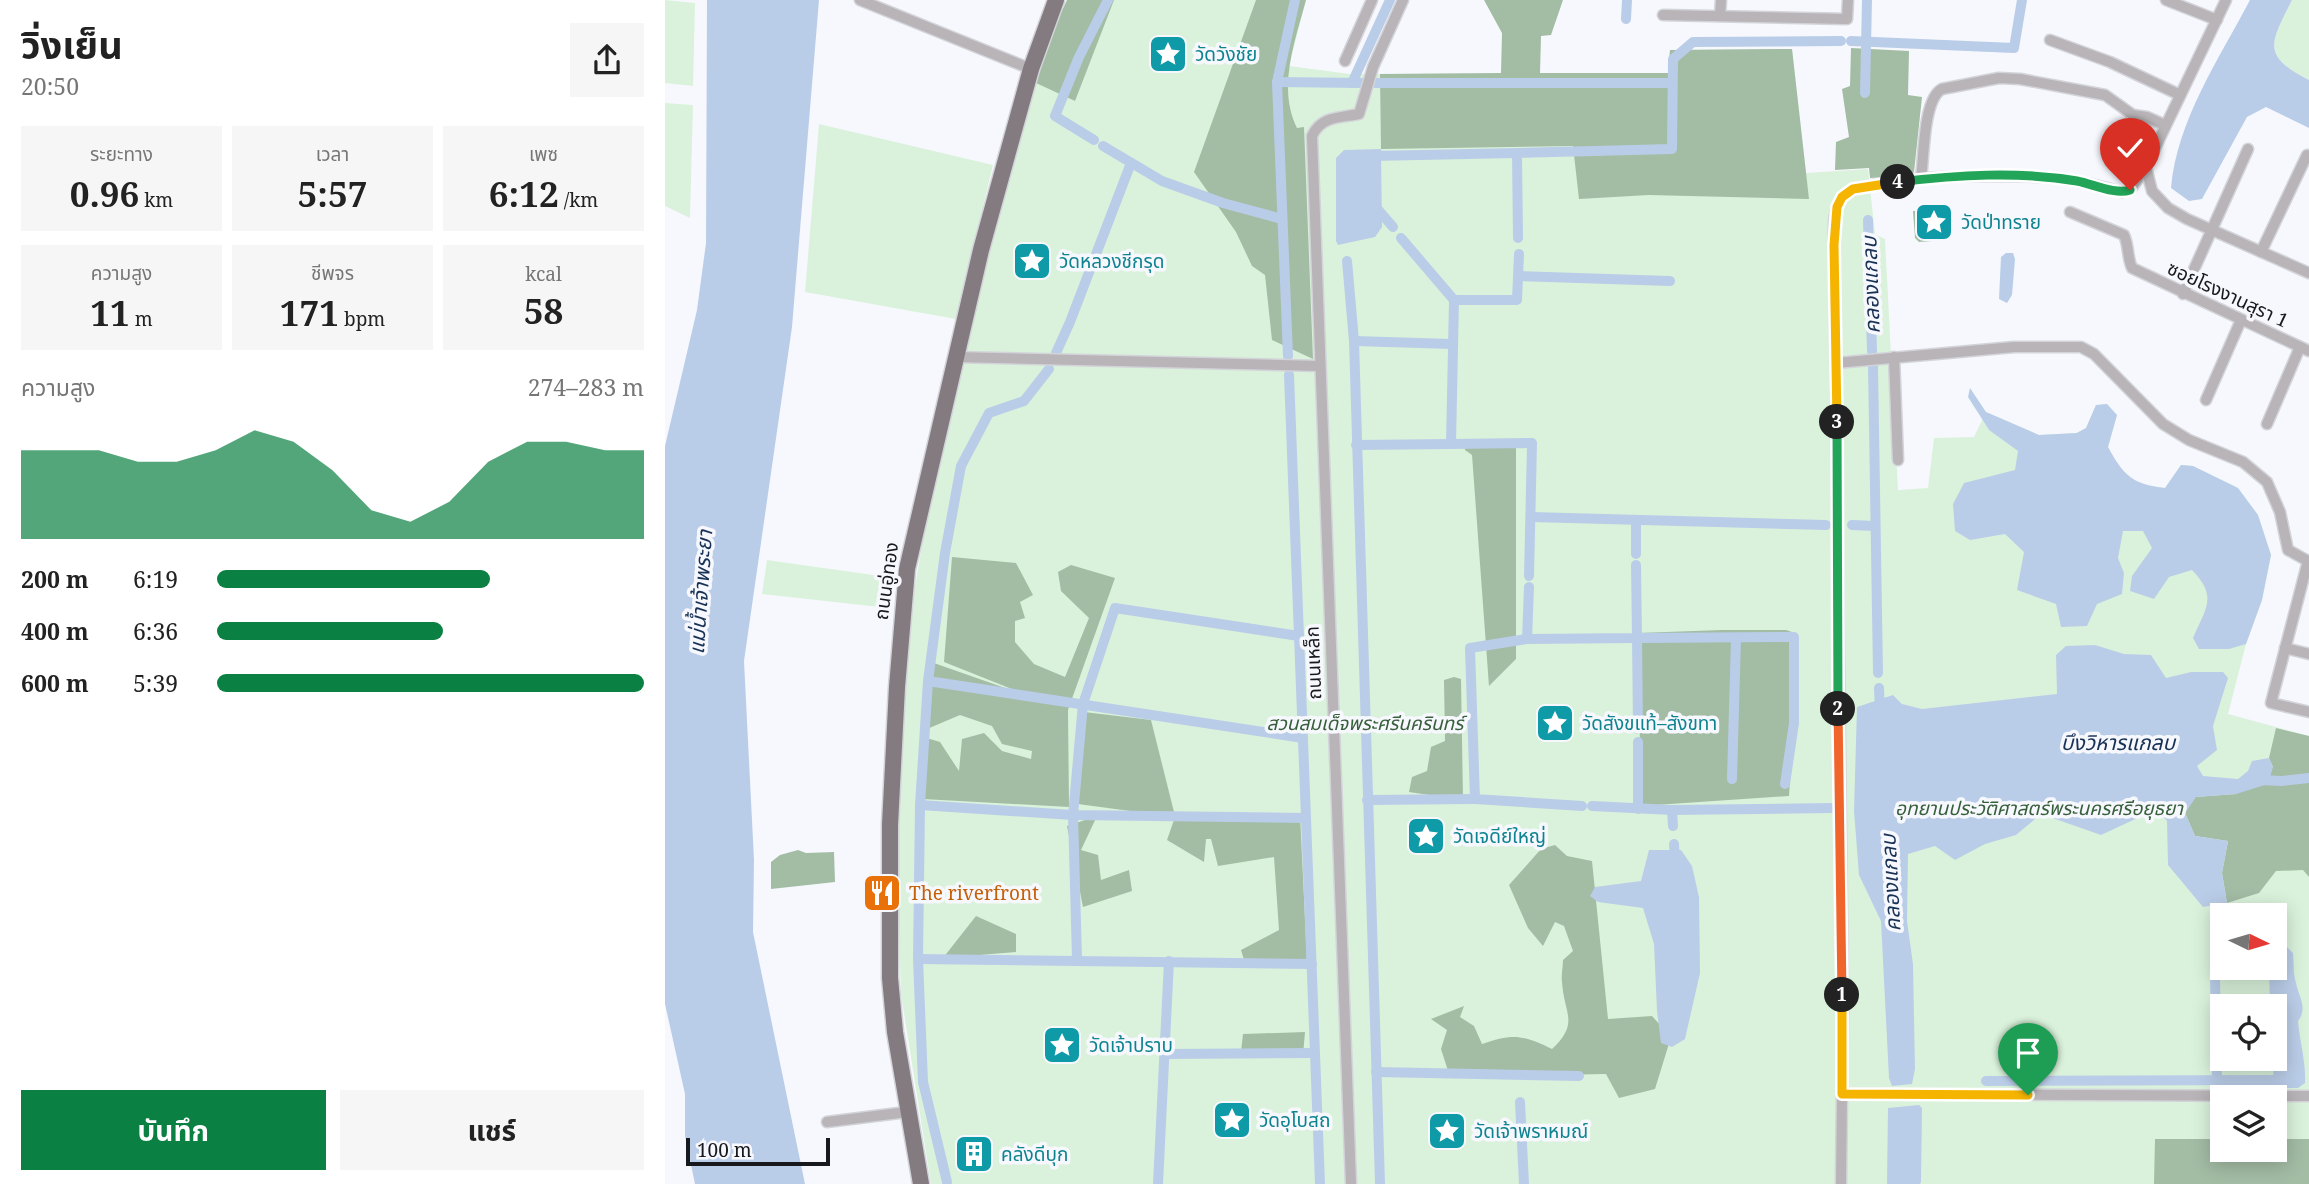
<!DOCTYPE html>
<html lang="th">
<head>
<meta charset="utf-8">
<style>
	:root { --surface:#fff; --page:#f6f6f6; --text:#222; --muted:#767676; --accent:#0b8043 }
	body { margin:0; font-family:"Noto Serif","Noto Sans Thai",serif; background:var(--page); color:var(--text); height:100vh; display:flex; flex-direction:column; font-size:26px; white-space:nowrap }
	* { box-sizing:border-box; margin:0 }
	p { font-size:23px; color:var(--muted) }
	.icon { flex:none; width:38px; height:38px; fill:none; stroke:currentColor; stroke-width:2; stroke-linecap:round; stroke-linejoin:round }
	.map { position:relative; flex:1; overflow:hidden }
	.sheet { display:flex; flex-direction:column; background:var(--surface); width:665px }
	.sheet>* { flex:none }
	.needle { width:46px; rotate:95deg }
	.buttons { position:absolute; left:1545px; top:903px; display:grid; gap:14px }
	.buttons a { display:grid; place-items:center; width:77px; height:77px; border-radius:0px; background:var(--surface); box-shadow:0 4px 18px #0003; font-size:35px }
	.scale { position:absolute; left:21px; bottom:18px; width:144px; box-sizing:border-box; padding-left:7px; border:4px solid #18191c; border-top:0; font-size:19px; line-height:24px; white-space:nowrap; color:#18191c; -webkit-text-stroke:5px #f7f8fe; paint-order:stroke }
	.pin { position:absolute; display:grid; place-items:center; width:60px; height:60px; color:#fff; margin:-72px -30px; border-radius:50% 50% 50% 0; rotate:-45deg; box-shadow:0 0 7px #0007 }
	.pin .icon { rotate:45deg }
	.km { position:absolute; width:35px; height:35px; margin:-18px; border-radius:50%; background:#222; color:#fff; font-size:19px; line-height:35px; text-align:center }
	.round { display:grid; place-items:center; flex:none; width:74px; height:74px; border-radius:0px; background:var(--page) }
	.summary { display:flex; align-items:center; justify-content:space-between; height:119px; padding:0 21px }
	h1 { font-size:38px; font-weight:700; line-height:52px }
	.stats { display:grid; grid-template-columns:repeat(3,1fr); gap:10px; height:119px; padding:7px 21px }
	.stats div { display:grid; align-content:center; border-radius:0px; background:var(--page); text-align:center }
	.stats b { font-size:35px; font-weight:700 }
	.stats small { font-size:19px; font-weight:400 }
	.stats p { font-size:19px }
	.chart { height:196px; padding:14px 21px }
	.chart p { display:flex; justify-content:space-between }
	.chart svg { width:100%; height:126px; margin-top:7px; fill:var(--accent); opacity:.7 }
	.button { display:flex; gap:14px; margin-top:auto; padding:14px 21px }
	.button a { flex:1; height:80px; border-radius:0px; background:var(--accent); color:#fff; font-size:28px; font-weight:700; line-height:80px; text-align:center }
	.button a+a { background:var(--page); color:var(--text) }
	ul { padding:0 21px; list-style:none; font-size:23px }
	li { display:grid; grid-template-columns:112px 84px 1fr; align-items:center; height:52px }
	li i { height:18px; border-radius:9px; background:var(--accent) }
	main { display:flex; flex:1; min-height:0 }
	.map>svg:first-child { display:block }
</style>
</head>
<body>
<main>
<section class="sheet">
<div class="summary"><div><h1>วิ่งเย็น</h1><p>20:50</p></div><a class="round"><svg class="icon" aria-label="share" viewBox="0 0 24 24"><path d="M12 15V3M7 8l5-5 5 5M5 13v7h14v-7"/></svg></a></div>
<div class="stats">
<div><p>ระยะทาง</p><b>0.96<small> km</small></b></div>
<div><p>เวลา</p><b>5:57</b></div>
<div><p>เพซ</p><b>6:12<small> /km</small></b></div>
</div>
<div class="stats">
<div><p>ความสูง</p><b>11<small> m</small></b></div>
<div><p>ชีพจร</p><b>171<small> bpm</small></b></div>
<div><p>kcal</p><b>58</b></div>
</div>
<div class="chart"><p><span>ความสูง</span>274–283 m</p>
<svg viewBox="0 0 160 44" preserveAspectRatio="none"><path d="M0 44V13L10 13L20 13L30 17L40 17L50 13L60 6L70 10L80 20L90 34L100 38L110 31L120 17L130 10L140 10L150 13L160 13V44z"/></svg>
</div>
<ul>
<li><b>200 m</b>6:19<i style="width:64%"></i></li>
<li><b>400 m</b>6:36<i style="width:53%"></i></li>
<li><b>600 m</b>5:39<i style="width:100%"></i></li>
</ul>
<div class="button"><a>บันทึก</a><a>แชร์</a></div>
</section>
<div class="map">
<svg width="1644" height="1184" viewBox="0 0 1644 1184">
	<rect width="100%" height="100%" fill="#f7f8fe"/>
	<!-- green -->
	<g fill="#daf2db" fill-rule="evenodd">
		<path d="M0,0L30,3L28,86L0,83Z"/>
		<path d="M402,0H641L624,66L685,74L1003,73L1005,50L1127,49L1141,173L1203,169L1210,234L1220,239L1233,490L1263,488L1269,438L1309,437L1321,412L1374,435L1411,433L1421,428L1431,405L1442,404L1452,415L1443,447L1453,466L1475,485L1500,488L1516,465L1528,466L1573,488L1593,515L1606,555L1597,600L1581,644L1563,714L1644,736V1184H266L236,994L232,867L235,763L248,599L258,539L315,285L371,83L388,30ZM1558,915H1610V968H1558ZM1558,1006H1610V1059H1558ZM1558,1097H1610V1150H1558Z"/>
		<path d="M1627,0H1644V80C1595,55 1606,43 1627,0Z"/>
		<path d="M0,103L28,105L25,218L0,206Z"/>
		<path d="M154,124L328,165L291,319L140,292Z"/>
		<path d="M102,560L229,578L224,608L97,594Z"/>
	</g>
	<!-- forest -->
	<g fill="#a3bca4">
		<path d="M402,0H449L410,101L371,83L388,30Z"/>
		<path d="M591,0H641C630,41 612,88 632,128L639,127L648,359L607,340L600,275L587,266L571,232L529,172Z"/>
		<path d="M819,0H898L886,35L876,36L875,73H1003L1005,50L1127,49L1144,199L984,195L914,199L908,146L716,149L715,74L836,73L837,33Z"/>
		<path d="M1186,48L1244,51L1243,95L1257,97L1249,172L1243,176L1205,178L1204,168L1170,170L1171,142L1184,137L1177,89L1185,86Z"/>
		<path d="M1248,211H1272L1276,229L1267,241L1254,242L1250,238Z"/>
		<path d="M851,443V659L824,686L807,455L800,450V444Z"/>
		<path d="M287,557L351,563L368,595L355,602L360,618L350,621V642L369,664L400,677L424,618L396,591L393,572L406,565L450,578L403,710L404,807L258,799L255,736L275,742L294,771L297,739L319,733L337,751L366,759L367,751L337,744L327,726L295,715L262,729L266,662L369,698L279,662Z"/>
		<path d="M1057,630H1121L1130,633L1133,637L1124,796L976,806L973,633Z"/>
		<path d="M789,677L796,679L798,800L744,792L747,777L762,771L766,747L780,741L779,680Z"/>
		<path d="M419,712L486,720L510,816L511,814H635L642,961L580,963L576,950L614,930L609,857L553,866L546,839H541L539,862L502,840L510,817L413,804Z"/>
		<path d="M1611,728L1644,736V877L1638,870L1611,871L1594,893L1562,903L1557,873L1563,841L1530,836L1520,813L1530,797L1571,794L1608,767L1604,758Z"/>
		<path d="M432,816L416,850L433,855L436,880L464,870L467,891L418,907L402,826Z"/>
		<path d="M890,845L902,856L927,861L943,1019L987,1016L1006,1037L990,1089L954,1098L941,1074L785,1077L776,1049L782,1030L766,1019L799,1006L795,1017L809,1026L817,1044C848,1033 858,1035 887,1049C915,1023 899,1014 897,982C896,975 898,967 898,960L908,951L899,926L890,922L878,946L863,928L844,885L876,849Z"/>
		<path d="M133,850L141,853L169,852L170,882L106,889V862L115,855Z"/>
		<path d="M311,916L351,934V952L278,958Z"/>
		<path d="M640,1032L638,1055L576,1052L578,1034Z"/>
		<path d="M1490,1139H1557L1558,1150H1610V1139H1644V1184H1489Z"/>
	</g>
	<!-- water -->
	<g fill="#bacde8">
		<path d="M42,0H154L127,327L79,661L89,860L88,932L140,1184H30L20,1136V1094L0,1004V446L32,310L41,243Z"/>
		<path d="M1585,0H1627C1606,43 1595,55 1644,80V128L1601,107L1582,117L1537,199L1524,201L1506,188C1512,120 1554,59 1585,0Z"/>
		<path d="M716,149L717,227L710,237L673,245L671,241V158L679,150Z"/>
		<path d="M1341,253H1348L1350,259L1347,295L1342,303L1334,299L1336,257Z"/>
		<path d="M1305,388L1321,412L1374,435L1412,433L1421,428L1431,405L1442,404L1452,415L1443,447C1459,476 1467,484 1500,488L1516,465L1528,466L1573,488L1593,515L1606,555L1597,600L1581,644L1564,649H1534L1528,638C1541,607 1553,597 1527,570L1504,577L1489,599L1465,591L1467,576L1487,548L1478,531H1458L1453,558L1459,573L1457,594L1432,604L1422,626L1396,627L1391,604L1352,590L1359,552L1340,534L1305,540L1290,531L1288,504L1299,483L1350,470L1353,451L1324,430L1303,397Z"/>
		<path d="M1430,645L1459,654L1486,655L1501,678L1526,672H1558L1563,678L1548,726L1552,750L1532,766L1538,776L1573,779L1583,771L1587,761L1604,758L1608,767L1603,784L1571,794L1531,797L1520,813L1530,836L1563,841L1557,873L1562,903L1538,907L1503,865L1502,821L1492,809L1436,835L1376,814L1351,835L1320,844L1290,860L1270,846L1243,854L1242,921L1248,964L1250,1069L1247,1084L1227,1086L1224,1078L1216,921L1194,875L1189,811L1192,707L1228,695L1237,704L1257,709L1392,694L1391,655L1401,646Z"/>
		<path d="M984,850H1016L1027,866L1034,897L1035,973L1020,1039L1007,1047L996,1043L992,1011L989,944L978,908L933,902L925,896L930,887L976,881Z"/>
		<path d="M1621,946L1628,953C1629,963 1628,973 1631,983C1634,997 1643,1008 1633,1021C1635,1044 1641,1061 1640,1083L1633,1088H1613L1608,1084L1610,1006H1605L1604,968H1610V948Z"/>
		<path d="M1254,1105L1257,1108L1256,1182L1255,1184H1222L1223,1108Z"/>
	</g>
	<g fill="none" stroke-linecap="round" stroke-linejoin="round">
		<!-- canal -->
		<g stroke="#bacde8" stroke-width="10">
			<path d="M961,19L962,0"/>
			<path d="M1186,41L1349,48L1357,0"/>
			<path d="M612,82L697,83"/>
			<path d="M687,83L725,0"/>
			<path d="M710,83H1007"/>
			<path d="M1200,93L1202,0"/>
			<path d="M429,140L390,116L414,57L443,0"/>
			<path d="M438,146L497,181L558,203L617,219"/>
			<path d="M706,156L852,153"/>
			<path d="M709,205L728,227"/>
			<path d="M1203,220L1207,351"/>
			<path d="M736,238L789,300"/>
			<path d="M853,238L852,153L1007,149L1008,59L1028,42L1176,41"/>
			<path d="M854,254L852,300H789L786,444L867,443L864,576"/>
			<path d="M682,261L689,341L715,1184"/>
			<path d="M854,276L1005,281"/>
			<path d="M689,341L787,344"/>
			<path d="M391,353L405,322L466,163"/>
			<path d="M623,356L612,82L630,0"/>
			<path d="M1208,366L1213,673"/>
			<path d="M624,375L655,1184"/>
			<path d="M691,445L786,444"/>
			<path d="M866,517L1161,525"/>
			<path d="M971,520V554"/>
			<path d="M1187,525L1209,526"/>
			<path d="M864,587L862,639L805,648L810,799L917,806"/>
			<path d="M862,639L972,638L971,565"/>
			<path d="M263,681L638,738"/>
			<path d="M1214,688L1215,712"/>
			<path d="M973,729L972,638L1129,637V723L1120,784"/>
			<path d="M973,742V809"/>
			<path d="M1067,779L1071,638"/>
			<path d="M1594,780L1617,781L1644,778"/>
			<path d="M702,800L810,799"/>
			<path d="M255,805L408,815L641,818"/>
			<path d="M927,806L1007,810L1166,808"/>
			<path d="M1007,810L1008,826"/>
			<path d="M1009,844L1010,861"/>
			<path d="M253,959L647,964"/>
			<path d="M412,959L408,815L418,704L450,608L634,636"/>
			<path d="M1550,978L1552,1080"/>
			<path d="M499,1054L650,1053"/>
			<path d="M711,1072L914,1076"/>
			<path d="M1321,1081L1619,1080"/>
			<path d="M855,1102L859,1184"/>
			<path d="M282,1182L258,1082L253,959L255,805L263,681L280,553L296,466L324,413L359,401L384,369"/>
			<path d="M493,1184L504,961"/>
		</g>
		<defs>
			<g id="street">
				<path d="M195,0L366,69"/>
				<path d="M1501,0L1552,20"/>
				<path d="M1561,0L1481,167L1487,191L1503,208L1522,219L1644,273"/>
				<path d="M998,15L1182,19L1183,0"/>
				<path d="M1055,16L1056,0"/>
				<path d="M1385,40L1445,62L1515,95"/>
				<path d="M680,61L707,0"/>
				<path d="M1256,179C1259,158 1258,99 1277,89L1334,78L1355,79L1440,95L1468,115L1482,117L1500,125"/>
				<path d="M1405,212L1459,235C1464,246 1462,257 1467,268L1644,351"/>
				<path d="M1596,252L1642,155"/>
				<path d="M1518,294L1583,149"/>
				<path d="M290,357L654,366"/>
				<path d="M1229,357L1233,460"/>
				<path d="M1171,363L1349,347H1416L1429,354L1498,424L1524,440L1578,462L1602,482L1615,512L1623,550L1643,561L1606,703L1644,712"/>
				<path d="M1541,400L1576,320"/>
				<path d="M1602,424L1635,347"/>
				<path d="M1620,648L1644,654"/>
				<path d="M1177,1094L1644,1096"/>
				<path d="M162,1122L242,1112"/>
				<path d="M686,1184L647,136C656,116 674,118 694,114L708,67L738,0"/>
				<path d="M1176,1184L1178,1002L1169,245C1169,230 1167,211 1177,198C1197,172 1363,174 1399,179C1419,182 1438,187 1457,192L1465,190L1481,167"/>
			</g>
			<path id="primary" d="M256,1184L230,1032L225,978V825L232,687L242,569L316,250L366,69L391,0"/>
		</defs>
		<!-- street casing -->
		<use href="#street" stroke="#d3d4da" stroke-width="13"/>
		<!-- primary casing -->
		<use href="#primary" stroke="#d3d4da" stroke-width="19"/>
		<!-- street -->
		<use href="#street" stroke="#b8b4b7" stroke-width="10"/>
		<!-- primary -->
		<use href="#primary" stroke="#837b80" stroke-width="16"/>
	</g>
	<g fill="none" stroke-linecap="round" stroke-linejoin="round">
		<defs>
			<path id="split-1" d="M1177,995V1094L1363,1095"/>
			<path id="split-2" d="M1173,709L1177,995"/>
			<path id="split-3" d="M1172,422L1173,709"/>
			<path id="split-4" d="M1172,422L1169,245L1172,207L1177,197L1188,189L1233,182"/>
			<path id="split-5" d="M1233,182C1292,175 1353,171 1412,181C1428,184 1450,195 1465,190"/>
		</defs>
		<!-- split-1 casing -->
		<use href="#split-1" stroke="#fff" stroke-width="14"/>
		<!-- split-2 casing -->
		<use href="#split-2" stroke="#fff" stroke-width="14"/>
		<!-- split-3 casing -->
		<use href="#split-3" stroke="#fff" stroke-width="14"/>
		<!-- split-4 casing -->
		<use href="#split-4" stroke="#fff" stroke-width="14"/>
		<!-- split-5 casing -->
		<use href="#split-5" stroke="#fff" stroke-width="14"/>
		<!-- split-1 -->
		<use href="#split-1" stroke="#f5b400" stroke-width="9"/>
		<!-- split-2 -->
		<use href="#split-2" stroke="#f0652b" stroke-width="9"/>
		<!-- split-3 -->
		<use href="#split-3" stroke="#22a559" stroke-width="9"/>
		<!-- split-4 -->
		<use href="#split-4" stroke="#f5b400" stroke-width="9"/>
		<!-- split-5 -->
		<use href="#split-5" stroke="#22a559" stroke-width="9"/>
	</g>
	<!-- icons -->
	<defs>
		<symbol id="sight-square" viewBox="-11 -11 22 22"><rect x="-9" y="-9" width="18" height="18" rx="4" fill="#0f9aa8" stroke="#f7f8fe"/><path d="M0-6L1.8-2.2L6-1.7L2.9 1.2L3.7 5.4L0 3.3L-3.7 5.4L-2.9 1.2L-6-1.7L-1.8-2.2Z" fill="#fff"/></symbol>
		<symbol id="restaurant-square" viewBox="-11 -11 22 22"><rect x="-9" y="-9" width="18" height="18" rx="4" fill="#e8710a" stroke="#f7f8fe"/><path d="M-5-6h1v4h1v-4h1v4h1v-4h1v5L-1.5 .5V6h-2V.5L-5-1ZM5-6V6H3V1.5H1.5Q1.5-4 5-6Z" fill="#fff"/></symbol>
		<symbol id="building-square" viewBox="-11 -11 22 22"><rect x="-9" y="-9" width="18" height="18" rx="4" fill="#0f9aa8" stroke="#f7f8fe"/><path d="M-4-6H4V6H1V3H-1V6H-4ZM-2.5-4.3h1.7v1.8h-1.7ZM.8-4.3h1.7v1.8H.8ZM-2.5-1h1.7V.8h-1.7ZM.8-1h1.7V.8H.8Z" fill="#fff"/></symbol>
	</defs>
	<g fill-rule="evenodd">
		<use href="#sight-square" x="481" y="32" width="44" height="44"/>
		<use href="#sight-square" x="1247" y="200" width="44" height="44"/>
		<use href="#sight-square" x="345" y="239" width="44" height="44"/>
		<use href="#sight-square" x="868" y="701" width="44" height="44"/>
		<use href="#sight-square" x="739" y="814" width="44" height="44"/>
		<use href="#restaurant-square" x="195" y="871" width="44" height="44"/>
		<use href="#sight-square" x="375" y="1023" width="44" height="44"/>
		<use href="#sight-square" x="545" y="1098" width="44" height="44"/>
		<use href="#sight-square" x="760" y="1109" width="44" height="44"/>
		<use href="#building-square" x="287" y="1132" width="44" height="44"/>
	</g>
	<g text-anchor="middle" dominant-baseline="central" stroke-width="7" stroke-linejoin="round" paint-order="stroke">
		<!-- culture labels -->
		<g font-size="19" fill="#0d838f" stroke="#f7f8fe" text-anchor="start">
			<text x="530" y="54">วัดวังชัย</text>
			<text x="1296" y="222">วัดป่าทราย</text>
			<text x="394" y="261">วัดหลวงชีกรุด</text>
			<text x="917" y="723">วัดสังขแท้–สังขทา</text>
			<text x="788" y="836">วัดเจดีย์ใหญ่</text>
			<text x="424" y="1045">วัดเจ้าปราบ</text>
			<text x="594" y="1120">วัดอุโบสถ</text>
			<text x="809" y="1131">วัดเจ้าพราหมณ์</text>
			<text x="336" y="1154">คลังดีบุก</text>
		</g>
		<!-- street labels -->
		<g font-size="19" fill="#18191c" stroke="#f7f8fe">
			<text transform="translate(1563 294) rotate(25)">ซอยโรงงานสุรา 1</text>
			<text transform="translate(221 581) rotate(-82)">ถนนอู่ทอง</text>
			<text transform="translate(648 663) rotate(-92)">ถนนเหล็ก</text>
		</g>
		<!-- park labels -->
		<g font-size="19" font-style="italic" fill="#375f3a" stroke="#f7f8fe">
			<text x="700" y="723">สวนสมเด็จพระศรีนครินทร์</text>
			<text x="1374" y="808">อุทยานประวัติศาสตร์พระนครศรีอยุธยา</text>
		</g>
		<!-- food labels -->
		<g font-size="19" fill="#c56008" stroke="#f7f8fe" text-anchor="start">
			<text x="244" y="893">The riverfront</text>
		</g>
		<!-- water labels -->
		<g font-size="21" font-style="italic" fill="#183256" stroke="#f7f8fe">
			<text transform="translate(1205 285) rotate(-92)">คลองแกลบ</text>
			<text transform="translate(35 592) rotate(-86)">แม่น้ำเจ้าพระยา</text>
			<text x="1453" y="742">บึงวิหารแกลบ</text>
			<text transform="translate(1225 883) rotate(-93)">คลองแกลบ</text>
		</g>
	</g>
</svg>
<div class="buttons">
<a><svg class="needle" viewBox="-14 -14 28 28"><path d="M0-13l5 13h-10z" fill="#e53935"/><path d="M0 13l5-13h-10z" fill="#767676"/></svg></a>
<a><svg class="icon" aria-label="locate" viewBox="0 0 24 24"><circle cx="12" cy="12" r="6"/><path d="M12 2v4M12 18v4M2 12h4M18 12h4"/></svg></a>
<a><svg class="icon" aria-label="layers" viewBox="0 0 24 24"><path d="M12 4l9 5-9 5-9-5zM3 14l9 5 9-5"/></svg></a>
</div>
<div class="scale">100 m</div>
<div class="pin" style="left:1363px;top:1095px;background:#1e9e55"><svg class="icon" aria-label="arrive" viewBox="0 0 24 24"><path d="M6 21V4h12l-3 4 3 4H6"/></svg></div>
<div class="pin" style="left:1465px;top:190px;background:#d93025"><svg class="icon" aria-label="check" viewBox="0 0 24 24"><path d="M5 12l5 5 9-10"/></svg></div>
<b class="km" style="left:1177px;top:995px">1</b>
<b class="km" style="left:1173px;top:709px">2</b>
<b class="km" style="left:1172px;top:422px">3</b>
<b class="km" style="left:1233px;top:182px">4</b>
</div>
</main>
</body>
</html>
